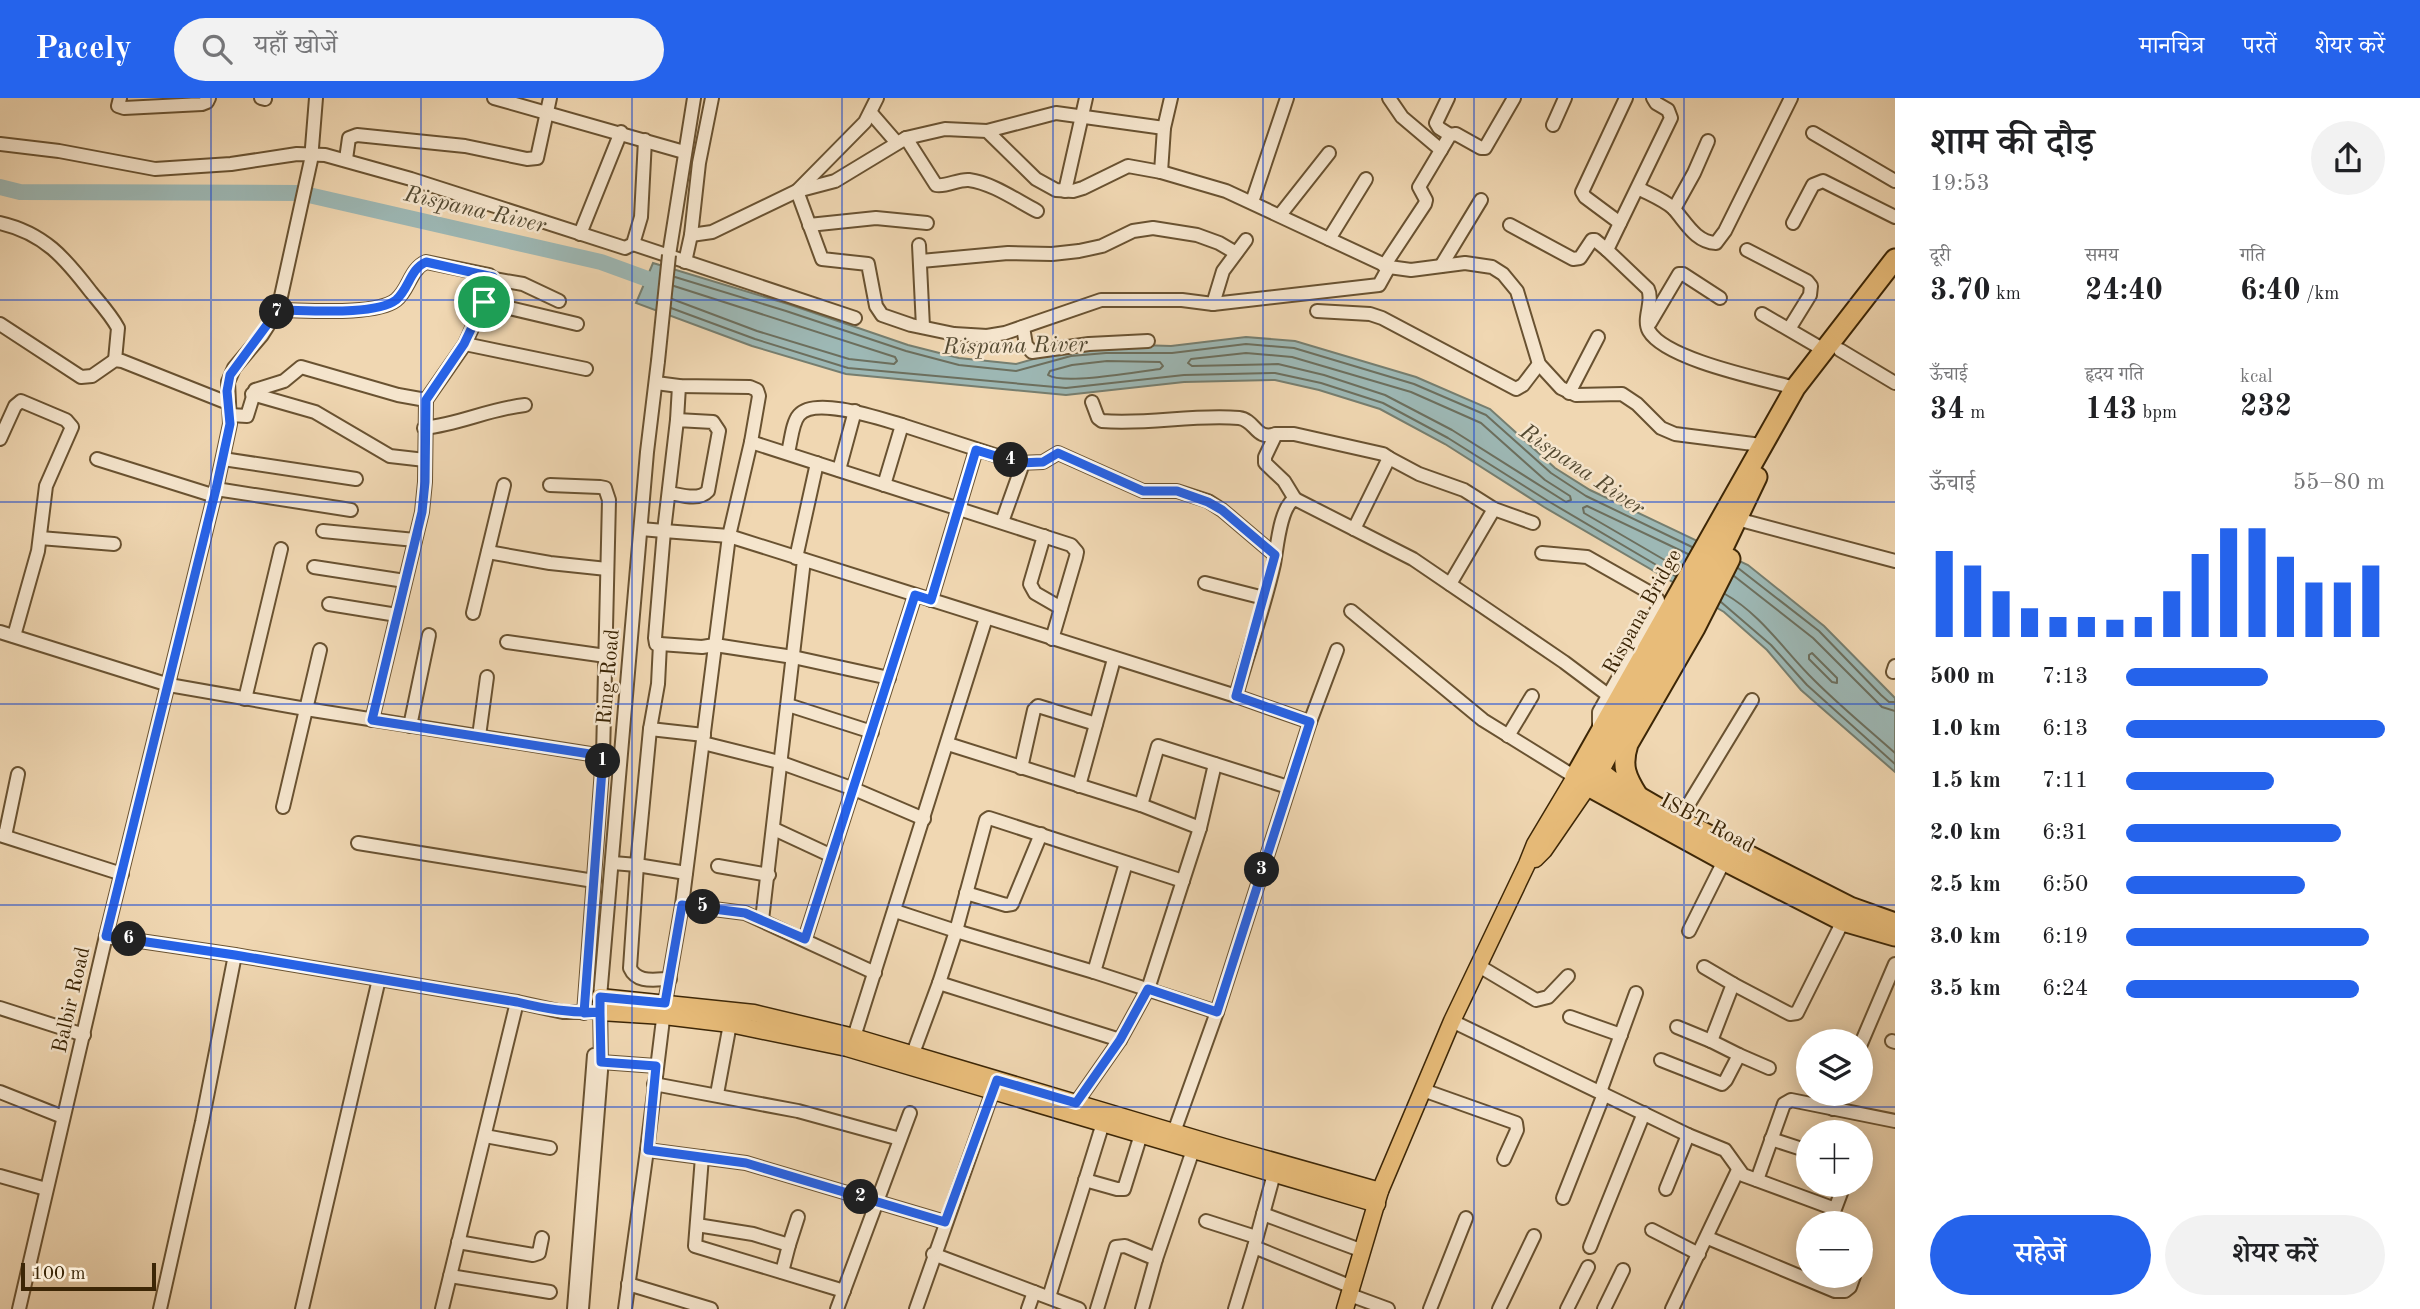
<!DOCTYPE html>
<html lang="hi">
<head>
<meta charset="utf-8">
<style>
	:root { --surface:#fff; --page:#f2f2f2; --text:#202124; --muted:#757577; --accent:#2563eb }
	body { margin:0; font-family:"Old Standard TT","Noto Serif Devanagari",serif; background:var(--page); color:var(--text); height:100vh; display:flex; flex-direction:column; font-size:26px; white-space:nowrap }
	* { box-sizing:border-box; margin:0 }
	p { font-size:23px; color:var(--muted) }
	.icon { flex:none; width:38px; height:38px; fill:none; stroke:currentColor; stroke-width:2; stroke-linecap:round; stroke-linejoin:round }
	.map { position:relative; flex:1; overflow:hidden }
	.panel { display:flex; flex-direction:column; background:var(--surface); width:525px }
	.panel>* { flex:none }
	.buttons { position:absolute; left:1796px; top:931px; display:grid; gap:14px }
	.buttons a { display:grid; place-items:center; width:77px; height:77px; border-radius:50%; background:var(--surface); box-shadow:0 4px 18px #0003; font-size:35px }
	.scale { position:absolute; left:21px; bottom:18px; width:135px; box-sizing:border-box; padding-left:7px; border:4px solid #3c2606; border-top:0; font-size:19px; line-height:24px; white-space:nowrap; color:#3c2606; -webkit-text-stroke:5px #f5e5cd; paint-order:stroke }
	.pin { position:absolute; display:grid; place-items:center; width:60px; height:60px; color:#fff; margin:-30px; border:4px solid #fff; border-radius:50%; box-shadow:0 2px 7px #0007 }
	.km { position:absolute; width:35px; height:35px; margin:-18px; border-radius:50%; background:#222; color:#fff; font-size:19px; line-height:35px; text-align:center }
	.round { display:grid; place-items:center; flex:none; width:74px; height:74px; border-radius:37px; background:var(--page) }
	.summary { display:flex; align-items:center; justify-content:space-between; height:119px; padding:0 35px }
	h1 { font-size:38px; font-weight:600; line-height:52px }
	.figures { display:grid; grid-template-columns:repeat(3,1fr); gap:10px; height:119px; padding:7px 35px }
	.figures div { display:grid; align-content:center }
	.figures b { font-size:30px; font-weight:600 }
	.figures small { font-size:19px; font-weight:400 }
	.figures p { font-size:19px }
	.chart { height:196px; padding:14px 35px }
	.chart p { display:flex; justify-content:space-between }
	.chart svg { width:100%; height:126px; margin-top:7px; stroke:var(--accent); stroke-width:6 }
	.action { display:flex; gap:14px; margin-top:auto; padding:14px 35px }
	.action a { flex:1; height:80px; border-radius:42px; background:var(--accent); color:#fff; font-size:28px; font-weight:600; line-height:80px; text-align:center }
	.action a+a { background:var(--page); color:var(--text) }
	ul { padding:0 35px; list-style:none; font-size:23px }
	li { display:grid; grid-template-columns:112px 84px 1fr; align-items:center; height:52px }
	li i { height:18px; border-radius:9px; background:var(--accent) }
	header { display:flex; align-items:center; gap:42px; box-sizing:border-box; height:98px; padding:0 35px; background:var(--accent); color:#fff }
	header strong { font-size:33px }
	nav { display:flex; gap:38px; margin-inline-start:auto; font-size:24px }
	.search { width:490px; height:63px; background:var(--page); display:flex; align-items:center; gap:18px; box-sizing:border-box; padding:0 24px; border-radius:38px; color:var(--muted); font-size:26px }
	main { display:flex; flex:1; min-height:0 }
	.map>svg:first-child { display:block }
</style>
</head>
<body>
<header>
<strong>Pacely</strong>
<div class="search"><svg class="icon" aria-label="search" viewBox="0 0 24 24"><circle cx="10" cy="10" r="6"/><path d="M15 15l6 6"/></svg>यहाँ खोजें</div>
<nav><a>मानचित्र</a><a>परतें</a><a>शेयर करें</a></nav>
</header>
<main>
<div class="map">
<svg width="1895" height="1211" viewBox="0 0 1895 1211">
	<rect width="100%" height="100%" fill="#f0d7b2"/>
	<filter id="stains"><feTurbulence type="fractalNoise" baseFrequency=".00286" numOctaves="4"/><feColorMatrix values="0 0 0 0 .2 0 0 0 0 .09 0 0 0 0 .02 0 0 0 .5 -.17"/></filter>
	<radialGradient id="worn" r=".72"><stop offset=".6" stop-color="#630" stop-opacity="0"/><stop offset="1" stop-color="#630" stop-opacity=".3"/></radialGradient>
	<!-- water -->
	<path fill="#9db8b5" stroke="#767e6f" stroke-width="2" d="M653,165L788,206L908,247L959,260L1016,266L1069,251L1139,247L1171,248L1246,239L1295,243L1416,279L1490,311L1555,370L1590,392L1748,467L1824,528L1895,600V674L1801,592L1767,552L1724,514L1544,409L1445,346L1380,311L1319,292L1275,282L1184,284L1066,297L846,276L752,248L636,205Z"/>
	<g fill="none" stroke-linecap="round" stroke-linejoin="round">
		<!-- shore -->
		<g stroke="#6c6f5e" stroke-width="2">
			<path d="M675,179L786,213L906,253L959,267L1016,273L1071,258L1106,255H1172L1246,246L1294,250L1414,286L1486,317L1551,375L1586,398L1692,449"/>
			<path d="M672,201L757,233L849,261L894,266L897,263L895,259L674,188"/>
			<path d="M671,210L755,241L848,270L1066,290L1184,277L1275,275L1321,285L1383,305L1448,340L1548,403L1675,478"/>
			<path d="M1246,255L1292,259L1411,294L1481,325L1545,382L1570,398L1571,402L1566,404L1452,332L1385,297L1324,277L1278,266L1192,268L1188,265L1191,261Z"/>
			<path d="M1107,263L1160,264L1163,268L1160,271C1138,274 1063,287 1048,277L1050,273L1072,267Z"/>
			<path d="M1738,470L1819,533L1881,597L1889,604H1895"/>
			<path d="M1680,471L1584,415L1583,410L1587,408L1688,456"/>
			<path d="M1734,478L1813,540L1882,609L1895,613"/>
			<path d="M1725,496C1762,517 1785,554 1814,582C1840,608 1868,631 1895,655"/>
			<path d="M1721,504L1771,547L1807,587L1895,666"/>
			<path d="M1812,555L1837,580V585L1832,584L1809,561V557Z"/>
		</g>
		<!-- river -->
		<path stroke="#9db8b5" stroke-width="16" d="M0,89L20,94L300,95L601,164L664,187"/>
		<defs>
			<g id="minor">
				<path d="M120,0L118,8L124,10L202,6L207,4L209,0"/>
				<path d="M261,0L265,1"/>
				<path d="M494,0L684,54"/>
				<path d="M877,0L865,24L797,93L822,161L868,166L876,208L882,217L911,227L954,236L987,238L1005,235L1101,202H1182L1213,206L1379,187L1389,169"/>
				<path d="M1389,0L1402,19L1441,52"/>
				<path d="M1448,0L1436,25L1439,30L1450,37"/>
				<path d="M1653,0L1656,5L1668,12L1671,20L1607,152L1648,191C1654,204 1642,220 1649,233C1666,262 1763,281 1795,290"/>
				<path d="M871,15L897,45"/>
				<path d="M1553,27L1565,0"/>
				<path d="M987,33L1056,15L1164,30"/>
				<path d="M1813,35L1895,83"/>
				<path d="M906,40L936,87C947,89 958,81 969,82C992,85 1016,102 1037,113"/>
				<path d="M0,46L59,53L155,71L231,66L297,56L325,57L411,81L625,150L633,146L641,119L645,42"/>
				<path d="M346,61L349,40L357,37L465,48L527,61L537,60L550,0"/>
				<path d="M1161,74L1164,30L1171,0"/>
				<path d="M1638,90C1649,96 1664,102 1673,110C1686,124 1695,144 1716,145L1725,133L1791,0"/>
				<path d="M1065,93L1086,0"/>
				<path d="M1252,104L1287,0"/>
				<path d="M1674,111L1694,75L1708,43"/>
				<path d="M1280,117L1329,55"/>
				<path d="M0,125C44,135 65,160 91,194C100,205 111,217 118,230L115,262"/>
				<path d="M1620,125L1585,99L1582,94L1626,0"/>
				<path d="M1793,125L1813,87L1823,83L1895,119"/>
				<path d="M809,127L876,120L927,125"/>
				<path d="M1510,127L1573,161L1580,160L1592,142H1595L1607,152"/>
				<path d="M580,136L621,34"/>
				<path d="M691,137L712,134L797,93L835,83L906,40L945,31L987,33L1036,81L1056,92L1073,93L1083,90L1128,68L1161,74L1226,93L1389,169L1411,172L1465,165L1492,169L1503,176L1517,193L1539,266L1561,290L1576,297L1622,296L1637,306L1661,330L1675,336L1761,347"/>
				<path d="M1329,141L1366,81"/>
				<path d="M633,146L855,220"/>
				<path d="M919,147L923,229"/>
				<path d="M1747,152L1807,183L1811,188L1810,197L1789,231"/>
				<path d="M669,157L694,0"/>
				<path d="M921,163L1008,155L1052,156L1079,153L1102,148L1133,133L1153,130L1197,137L1219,145L1236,155"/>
				<path d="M685,164L691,137L699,65L712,0"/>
				<path d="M1384,168L1425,106L1426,102L1419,89L1450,37L1456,36L1481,50H1485L1514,0"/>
				<path d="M1441,168L1481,102"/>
				<path d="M494,181L523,186L559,203"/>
				<path d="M484,204L577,226"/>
				<path d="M1213,206L1223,173L1246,142"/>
				<path d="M278,212C306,212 375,218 396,202C409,192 410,171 426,164L489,177L494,181L465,246L426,302L425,384L422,414L372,622"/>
				<path d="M1317,213L1370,216L1382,220L1516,291L1523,287L1539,266"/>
				<path d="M1762,216L1824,252"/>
				<path d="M1650,225L1679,176H1683L1720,200"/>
				<path d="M0,226L81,279L92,278L115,262L122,263L228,305"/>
				<path d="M1023,229L1026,247L1032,254L1089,246L1148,243"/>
				<path d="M465,246L586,271"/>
				<path d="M1840,252L1895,285"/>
				<path d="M1569,295L1598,239"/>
				<path d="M252,296L315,314L390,358L425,362"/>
				<path d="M1092,304L1098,320L1102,323C1148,327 1193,316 1239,320C1256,322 1255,343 1276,336"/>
				<path d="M230,317L247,318L255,292L284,283L301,269L398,297L426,302"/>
				<path d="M677,322L679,288"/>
				<path d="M902,327L1019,365L1021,371L1002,424"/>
				<path d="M424,330C460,326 489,311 525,307"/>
				<path d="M0,341L15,308L21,303L66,322L72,329L46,388L38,453L14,538"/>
				<path d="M751,344L1071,447L1077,454L1076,459L1052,541"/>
				<path d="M788,354C791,344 792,325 799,317C815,298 881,321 902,327L884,387"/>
				<path d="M1389,360L1419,376L1464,392L1494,411"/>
				<path d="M97,361L215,398"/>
				<path d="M223,361L356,381"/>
				<path d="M1019,365L1043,364L1058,355L1143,393H1177L1208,403L1222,412L1275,457"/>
				<path d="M839,372L855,313"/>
				<path d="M550,387L600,389L605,390L609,402L603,658L584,915"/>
				<path d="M216,391L351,412"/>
				<path d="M1295,401L1284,383L1265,365V359L1276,336H1294L1383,356L1389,360L1354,431"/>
				<path d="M1733,420L1895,463"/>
				<path d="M641,431L664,433L677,322L713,324L719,333L708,393C699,403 681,397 669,395"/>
				<path d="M323,433L415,442"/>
				<path d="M1044,438L1030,486L1035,495L1061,510"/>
				<path d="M40,440L114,446"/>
				<path d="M488,454L550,465L607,471"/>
				<path d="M1542,455L1587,459L1654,497L1658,502V510L1599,614V636"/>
				<path d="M796,460L817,365"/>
				<path d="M314,469L405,483"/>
				<path d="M1205,485L1264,500"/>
				<path d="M1450,486L1494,411L1533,425"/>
				<path d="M931,502L976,352"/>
				<path d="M329,506L397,517"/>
				<path d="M1351,513L1483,622L1575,679"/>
				<path d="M473,515L504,387"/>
				<path d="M0,534L169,587L306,611L603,658"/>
				<path d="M507,544L606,558"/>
				<path d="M660,546L702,549L715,547L793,559L889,580"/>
				<path d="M1893,574L1895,568"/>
				<path d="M1236,598C1248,554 1264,511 1274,466C1277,450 1280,408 1295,401L1413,461L1564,564L1608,597"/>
				<path d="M245,601L281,451"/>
				<path d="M788,607L872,634"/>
				<path d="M1310,624L1337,552"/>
				<path d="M410,628L429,537"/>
				<path d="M650,631L637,767L630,870C637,886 656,881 670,881"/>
				<path d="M704,637L650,631L658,586L660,546H656L655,540L664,433L729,438L1236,598L1310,624L1217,914L1174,1034"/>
				<path d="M479,638L487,579"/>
				<path d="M1508,638L1532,598"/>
				<path d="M703,645L779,664L854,691L924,721"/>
				<path d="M948,646L1141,707L1200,730"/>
				<path d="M1021,670L1034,612L1038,608L1096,626"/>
				<path d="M1079,688L1114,561"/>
				<path d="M1141,707L1158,648L1288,689"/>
				<path d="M283,709L320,552"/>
				<path d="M1679,722L1752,602"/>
				<path d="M774,731L832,758"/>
				<path d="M0,737L122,776"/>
				<path d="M5,738L18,676"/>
				<path d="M358,745L594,783"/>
				<path d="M613,765L637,767L686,775"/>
				<path d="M718,768L769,777"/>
				<path d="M966,795L1006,807L1012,806L1041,736"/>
				<path d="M682,807L745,815L875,875"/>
				<path d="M895,813L956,833L986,722L989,720L1183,783"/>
				<path d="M762,822L804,462"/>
				<path d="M1689,833L1726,759"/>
				<path d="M106,838L235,857L517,904L563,914H593"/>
				<path d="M805,841L915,497"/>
				<path d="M1479,868L1536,902L1548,899L1568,878"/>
				<path d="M1094,874L1126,765"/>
				<path d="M939,885L956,833L1094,874L1217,914"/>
				<path d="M1733,886L1790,916L1797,915L1843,823"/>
				<path d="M0,910L84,937"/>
				<path d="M1570,919L1621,937"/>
				<path d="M1452,923L1688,1037L1725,1052L1743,1077L1835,1111L1844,1087"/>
				<path d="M1677,929L1711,943"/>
				<path d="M854,939L986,520"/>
				<path d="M1892,943L1895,944"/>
				<path d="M1860,948L1895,866"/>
				<path d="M1739,957L1769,970"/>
				<path d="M912,958L939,885L1120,942"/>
				<path d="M1661,962L1722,986L1726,982L1739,957L1711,943L1733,886L1704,869"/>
				<path d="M601,964L656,968"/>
				<path d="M654,986L798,1013L900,1041"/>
				<path d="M1423,992L1516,1025L1517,1032L1504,1061"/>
				<path d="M0,994L63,1019"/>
				<path d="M1600,994L1636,895"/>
				<path d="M717,996L730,926"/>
				<path d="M1076,1005L1120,942L1148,891L1200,730L1215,666"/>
				<path d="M1833,1011L1839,996"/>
				<path d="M485,1038L550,1050"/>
				<path d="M1771,1041L1808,1053"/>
				<path d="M647,1052L746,1065L945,1124"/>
				<path d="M702,1059L695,1148L844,1193"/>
				<path d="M1274,1076L1254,1149L1352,1189"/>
				<path d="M0,1078L46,1091"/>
				<path d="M1085,1082L1117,1091H1124L1143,1030"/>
				<path d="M1757,1082L1784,1006L1791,1002L1895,1023"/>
				<path d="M1666,1091L1688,1037"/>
				<path d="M1563,1100L1604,996"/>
				<path d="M1263,1116L1363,1153"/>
				<path d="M1206,1123L1256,1139"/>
				<path d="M697,1127L753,1136L789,1147L782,1174"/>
				<path d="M1652,1132L1699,1156"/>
				<path d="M1708,1140L1835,1193H1845L1850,1189L1854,1178"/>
				<path d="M458,1144L533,1157L539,1155L542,1140"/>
				<path d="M789,1147L798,1119"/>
				<path d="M1590,1149L1644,1015"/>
				<path d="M933,1156L1079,1211"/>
				<path d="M1860,1163L1865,1151"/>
				<path d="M450,1178L550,1194"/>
				<path d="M628,1186L711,1211"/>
				<path d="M1350,1197L1388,1211"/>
				<path d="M1049,1199L1103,1025"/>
				<path d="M19,1211L106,838L216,391L230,326L228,284L234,270L262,237L278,212L311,62L316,0"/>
				<path d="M160,1211L202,1024L235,857"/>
				<path d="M302,1211L379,881"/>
				<path d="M442,1211L517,904"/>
				<path d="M574,1211L594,957"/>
				<path d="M582,1211L601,973L600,899L647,354L658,263"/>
				<path d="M625,1211L647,1052L665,905L682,807L729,438L751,344L759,298L757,292L750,289L679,288L656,285"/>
				<path d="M837,1211L910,1015"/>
				<path d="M916,1211L995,987"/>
				<path d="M1028,1211L1034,1194"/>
				<path d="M1097,1211L1116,1149L1125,1148L1156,1161"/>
				<path d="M1142,1211L1156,1161L1193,1052"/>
				<path d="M1235,1211L1254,1149"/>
				<path d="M1430,1211L1466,1120"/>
				<path d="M1499,1211L1534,1138"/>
				<path d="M1567,1211L1588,1169"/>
				<path d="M1604,1211L1623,1172"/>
				<path d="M1672,1211L1738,1072"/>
			</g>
			<g id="major">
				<path d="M1535,761L1544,752L1588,688"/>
				<path d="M600,899L754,915L854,939L1224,1049L1380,1093"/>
				<path d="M600,914L664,918L730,926L847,950L1377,1106"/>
				<path d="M1345,1211L1380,1093L1452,923L1527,766L1535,746L1575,679"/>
			</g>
			<g id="highway">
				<path d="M1895,161L1795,290L1575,679L1588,688L1723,762L1843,823L1895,838"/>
				<path d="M1590,666L1610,682L1679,722L1850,809L1895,825"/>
				<path d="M1588,688L1600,671L1682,517L1724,448L1757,379"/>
				<path d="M1638,698C1626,679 1621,668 1628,646L1695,530L1730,461"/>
			</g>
		</defs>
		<!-- minor casing -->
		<use href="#minor" stroke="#695231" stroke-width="16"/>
		<!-- major casing -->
		<use href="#major" stroke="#3c2606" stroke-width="19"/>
		<!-- highway casing -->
		<use href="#highway" stroke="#3c2606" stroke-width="23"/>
		<!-- minor -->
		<use href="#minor" stroke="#f5e5cd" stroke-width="12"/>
		<!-- major -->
		<use href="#major" stroke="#e8bc79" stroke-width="16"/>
		<!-- highway -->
		<use href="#highway" stroke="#e8bc79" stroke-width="19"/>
		<defs>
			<path id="minor-bridge" d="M658,263L669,157"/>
		</defs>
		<!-- minor-bridge casing -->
		<use href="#minor-bridge" stroke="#695231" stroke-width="16" stroke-linecap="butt"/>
		<!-- minor-bridge -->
		<use href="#minor-bridge" stroke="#f5e5cd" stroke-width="12"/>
	</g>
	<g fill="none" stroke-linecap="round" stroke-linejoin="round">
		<defs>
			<path id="route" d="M484,204L464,246L426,302L425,384L422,414L372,622L603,658L584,915L600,914L601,964L656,968L648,1052L746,1065L945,1124L997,982L1076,1005L1120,942L1148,891L1217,914L1310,624L1236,598L1275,457L1222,412L1208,404L1177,393H1143L1058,355L1043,364L1019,365L976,352L931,502L915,497L805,841L745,815L682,807L665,905L600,899V914C569,915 546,911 517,904L235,857L106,838L216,391L230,326L227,293L230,277L278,212C306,212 375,218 396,202C409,191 410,171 426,164L493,179L484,204"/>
		</defs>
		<!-- route casing -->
		<use href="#route" stroke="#fff" stroke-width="14"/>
		<!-- route -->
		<use href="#route" stroke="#2563eb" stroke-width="9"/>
	</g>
	<!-- grid -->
	<path fill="none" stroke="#1d4ed8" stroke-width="2" stroke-opacity="0.55" d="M211,0V1211M421,0V1211M632,0V1211M842,0V1211M1053,0V1211M1263,0V1211M1474,0V1211M1684,0V1211M0,202H1895M0,404H1895M0,606H1895M0,807H1895M0,1009H1895"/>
	<g text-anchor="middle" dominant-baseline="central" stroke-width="5" stroke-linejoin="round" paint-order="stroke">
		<!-- street labels -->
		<g font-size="21" fill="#3c2606" stroke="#f5e5cd">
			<text transform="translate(1643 514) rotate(-61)">Rispana Bridge</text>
			<text transform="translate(609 579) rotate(-85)">Ring Road</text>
			<text transform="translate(1707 726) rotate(28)">ISBT Road</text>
			<text transform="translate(72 902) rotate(-77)">Balbir Road</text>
		</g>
		<!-- water labels -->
		<g font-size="23" font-style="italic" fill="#544a32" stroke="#f5e5cd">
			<text transform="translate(475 112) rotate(13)">Rispana River</text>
			<text transform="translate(1015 248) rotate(-1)">Rispana River</text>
			<text transform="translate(1582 372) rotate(34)">Rispana River</text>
		</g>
	</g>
	<rect width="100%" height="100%" filter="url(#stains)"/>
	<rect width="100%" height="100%" fill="url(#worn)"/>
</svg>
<div class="buttons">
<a><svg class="icon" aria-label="layers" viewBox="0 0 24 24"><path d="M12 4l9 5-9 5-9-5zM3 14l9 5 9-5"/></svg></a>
<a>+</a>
<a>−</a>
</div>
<div class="scale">100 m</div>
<div class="pin" style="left:484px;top:204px;background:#1e9e55"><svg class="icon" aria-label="arrive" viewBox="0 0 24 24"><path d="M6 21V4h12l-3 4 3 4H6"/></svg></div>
<b class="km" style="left:603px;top:663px">1</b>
<b class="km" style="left:861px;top:1099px">2</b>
<b class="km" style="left:1262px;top:772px">3</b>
<b class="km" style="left:1011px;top:362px">4</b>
<b class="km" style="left:703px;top:809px">5</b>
<b class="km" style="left:129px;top:841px">6</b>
<b class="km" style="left:277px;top:214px">7</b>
</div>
<section class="panel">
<div class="summary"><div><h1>शाम की दौड़</h1><p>19:53</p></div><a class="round"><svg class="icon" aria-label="share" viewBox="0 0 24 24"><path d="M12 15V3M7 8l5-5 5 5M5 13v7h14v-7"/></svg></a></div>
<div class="figures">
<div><p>दूरी</p><b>3.70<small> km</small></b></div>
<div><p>समय</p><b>24:40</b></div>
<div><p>गति</p><b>6:40<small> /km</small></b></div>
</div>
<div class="figures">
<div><p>ऊँचाई</p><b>34<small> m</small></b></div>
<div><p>हृदय गति</p><b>143<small> bpm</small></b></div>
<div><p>kcal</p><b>232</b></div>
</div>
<div class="chart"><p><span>ऊँचाई</span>55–80 m</p>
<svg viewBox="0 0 160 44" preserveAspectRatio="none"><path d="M5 44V14M15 44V19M25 44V28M35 44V34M45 44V37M55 44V37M65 44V38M75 44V37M85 44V28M95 44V15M105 44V6M115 44V6M125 44V16M135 44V25M145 44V25M155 44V19"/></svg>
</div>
<ul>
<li><b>500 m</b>7:13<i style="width:55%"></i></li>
<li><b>1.0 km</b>6:13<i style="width:100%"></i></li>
<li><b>1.5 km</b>7:11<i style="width:57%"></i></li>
<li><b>2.0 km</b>6:31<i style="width:83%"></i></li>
<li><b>2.5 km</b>6:50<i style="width:69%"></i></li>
<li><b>3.0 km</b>6:19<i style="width:94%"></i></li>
<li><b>3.5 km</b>6:24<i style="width:90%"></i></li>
</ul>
<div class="action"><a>सहेजें</a><a>शेयर करें</a></div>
</section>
</main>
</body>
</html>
